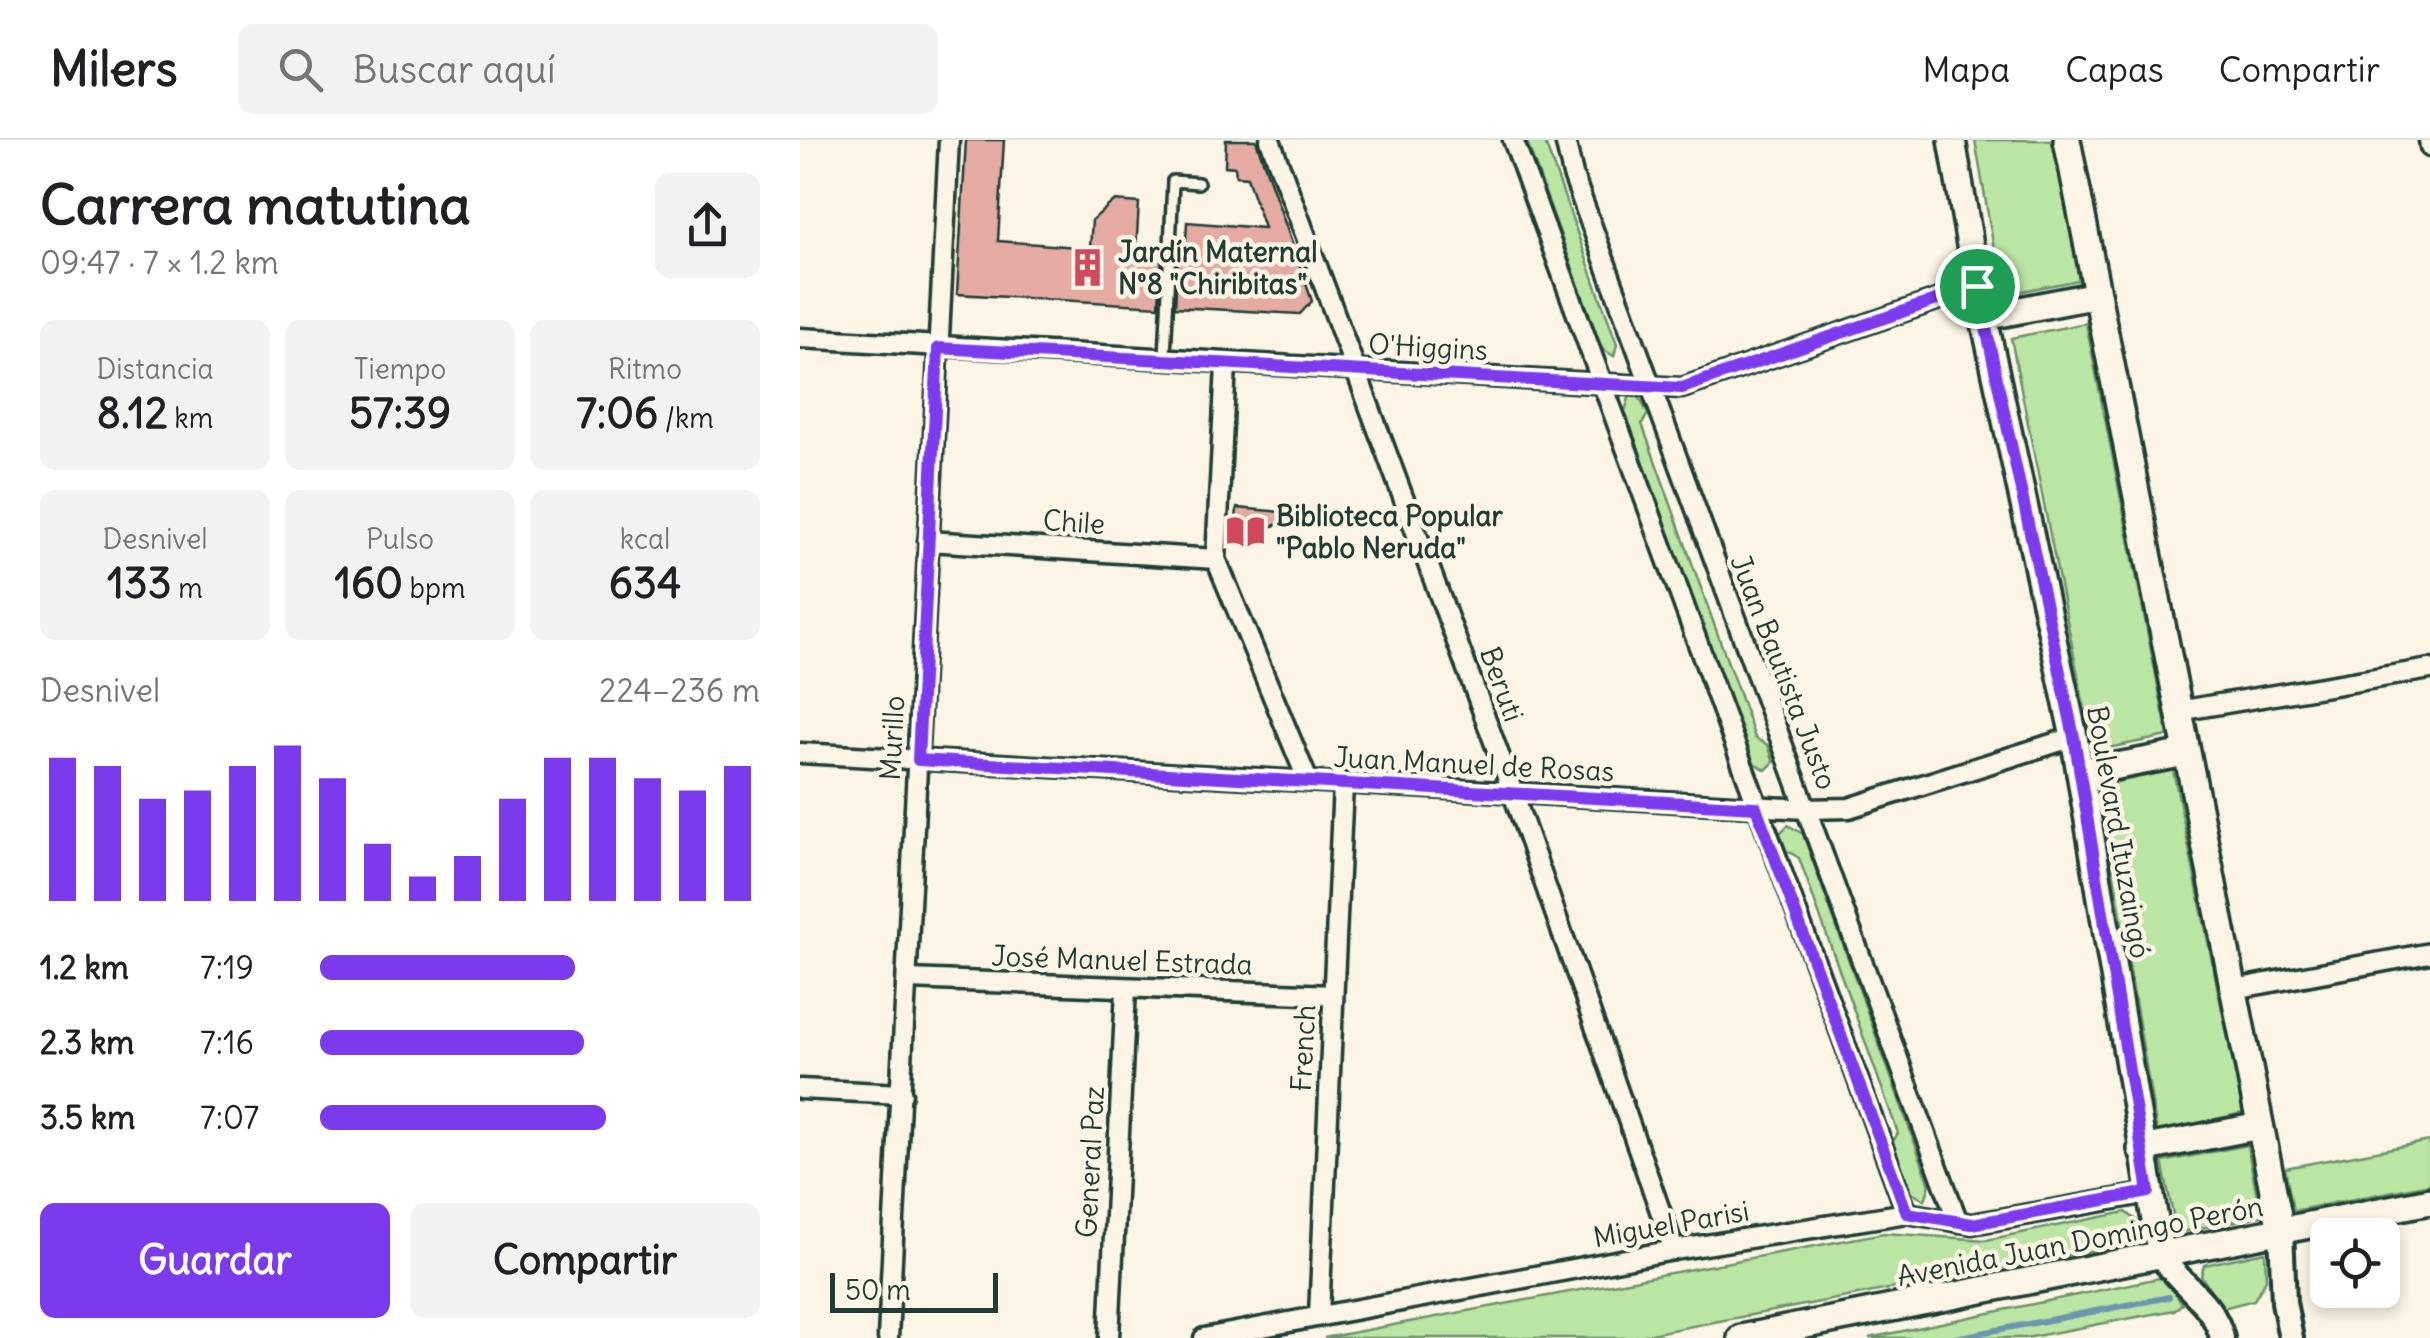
<!DOCTYPE html>
<html lang="es">
<head>
<meta charset="utf-8">
<style>
	:root { --surface:#fff; --page:#f2f2f2; --text:#202124; --muted:#757577; --line:#e0e0e0; --accent:#7c3aed }
	body { margin:0; font-family:Delius,sans-serif; background:var(--page); color:var(--text); height:100vh; display:flex; flex-direction:column; font-size:38px; white-space:nowrap }
	* { box-sizing:border-box; margin:0 }
	p { font-size:32px; color:var(--muted) }
	.icon { flex:none; width:55px; height:55px; fill:none; stroke:currentColor; stroke-width:2; stroke-linecap:round; stroke-linejoin:round }
	.map { position:relative; flex:1; overflow:hidden }
	.details { display:flex; flex-direction:column; background:var(--surface); width:800px }
	.details>* { flex:none }
	.fabs { position:absolute; left:1510px; top:1078px; display:grid; gap:20px }
	.fabs a { display:grid; place-items:center; width:90px; height:90px; border-radius:15px; background:var(--surface); box-shadow:0 5px 15px #0003; font-size:50px }
	.scale { position:absolute; left:30px; bottom:25px; width:168px; box-sizing:border-box; padding-left:10px; border:5px solid #1f3d34; border-top:0; font-size:28px; line-height:35px; white-space:nowrap; color:#1f3d34; -webkit-text-stroke:8px #fcf5e5; paint-order:stroke }
	.pin { position:absolute; display:grid; place-items:center; width:85px; height:85px; color:#fff; margin:-42px; border:5px solid #fff; border-radius:50%; box-shadow:0 2px 10px #0007 }
	.round { display:grid; place-items:center; flex:none; width:105px; height:105px; border-radius:15px; background:var(--page) }
	.summary { display:flex; align-items:center; justify-content:space-between; height:170px; padding:0 40px }
	h1 { font-size:55px; font-weight:700; line-height:75px }
	.stats { display:grid; grid-template-columns:repeat(3,1fr); gap:15px; height:170px; padding:10px 40px }
	.stats div { display:grid; align-content:center; border-radius:15px; background:var(--page); text-align:center }
	.stats b { font-size:42px; font-weight:700 }
	.stats small { font-size:28px; font-weight:400 }
	.stats p { font-size:28px }
	.chart { height:280px; padding:20px 40px }
	.chart p { display:flex; justify-content:space-between }
	.chart svg { width:100%; height:180px; margin-top:10px; stroke:var(--accent); stroke-width:6 }
	.button { display:flex; gap:20px; margin-top:auto; padding:20px 40px }
	.button a { flex:1; height:115px; border-radius:15px; background:var(--accent); color:#fff; font-size:40px; font-weight:700; line-height:115px; text-align:center }
	.button a+a { background:var(--page); color:var(--text) }
	ul { padding:0 40px; list-style:none; font-size:32px }
	li { display:grid; grid-template-columns:160px 120px 1fr; align-items:center; height:75px }
	li i { height:25px; border-radius:12px; background:var(--accent) }
	header { display:flex; align-items:center; gap:60px; box-sizing:border-box; height:140px; padding:0 50px; background:var(--surface); border-bottom:2px solid var(--line) }
	header strong { font-size:48px }
	nav { display:flex; gap:55px; margin-inline-start:auto; font-size:35px }
	.search { width:700px; height:90px; background:var(--page); display:flex; align-items:center; gap:25px; box-sizing:border-box; padding:0 35px; border-radius:15px; color:var(--muted); font-size:38px }
	main { display:flex; flex:1; min-height:0 }
	.map>svg:first-child { display:block }
</style>
</head>
<body>
<header>
<strong>Milers</strong>
<div class="search"><svg class="icon" aria-label="search" viewBox="0 0 24 24"><circle cx="10" cy="10" r="6"/><path d="M15 15l6 6"/></svg>Buscar aquí</div>
<nav><a>Mapa</a><a>Capas</a><a>Compartir</a></nav>
</header>
<main>
<section class="details">
<div class="summary"><div><h1>Carrera matutina</h1><p>09:47 · 7 × 1.2 km</p></div><a class="round"><svg class="icon" aria-label="share" viewBox="0 0 24 24"><path d="M12 15V3M7 8l5-5 5 5M5 13v7h14v-7"/></svg></a></div>
<div class="stats">
<div><p>Distancia</p><b>8.12<small> km</small></b></div>
<div><p>Tiempo</p><b>57:39</b></div>
<div><p>Ritmo</p><b>7:06<small> /km</small></b></div>
</div>
<div class="stats">
<div><p>Desnivel</p><b>133<small> m</small></b></div>
<div><p>Pulso</p><b>160<small> bpm</small></b></div>
<div><p>kcal</p><b>634</b></div>
</div>
<div class="chart"><p><span>Desnivel</span>224–236 m</p>
<svg viewBox="0 0 160 44" preserveAspectRatio="none"><path d="M5 44V9M15 44V11M25 44V19M35 44V17M45 44V11M55 44V6M65 44V14M75 44V30M85 44V38M95 44V33M105 44V19M115 44V9M125 44V9M135 44V14M145 44V17M155 44V11"/></svg>
</div>
<ul>
<li><b>1.2 km</b>7:19<i style="width:58%"></i></li>
<li><b>2.3 km</b>7:16<i style="width:60%"></i></li>
<li><b>3.5 km</b>7:07<i style="width:65%"></i></li>
</ul>
<div class="button"><a>Guardar</a><a>Compartir</a></div>
</section>
<div class="map">
<svg width="1630" height="1198" viewBox="0 0 1630 1198">
	<rect width="100%" height="100%" fill="#fcf5e5"/>
	<filter id="ink" filterUnits="userSpaceOnUse"><feTurbulence type="fractalNoise" baseFrequency=".01" numOctaves="2"/><feDisplacementMap in="SourceGraphic" scale="20" xChannelSelector="R" yChannelSelector="G"/><feConvolveMatrix kernelMatrix="1 2 1 2 8 2 1 2 1" color-interpolation-filters="sRGB"/></filter>
	<g filter="url(#ink)">
		<!-- green -->
		<g fill="#bae5a3" stroke="#6c916c" stroke-width="2.5">
			<path d="M726,0H744L817,204L814,216L802,209Z"/>
			<path d="M1175,0H1254L1279,140L1202,155Z"/>
			<path d="M1286,183L1368,596L1293,611L1211,198Z"/>
			<path d="M830,255L839,257L848,274L842,284L955,598L968,605L974,622L966,630L951,621L825,271Z"/>
			<path d="M1373,630L1443,973L1357,992L1299,646Z"/>
			<path d="M988,685L1003,694L1130,1045L1125,1060L1109,1050L1092,1003L1098,993L999,718L986,710L980,693Z"/>
			<path d="M1630,1001V1044L1493,1071L1485,1028Z"/>
			<path d="M1447,1005L1461,1076L1377,1093L1362,1022Z"/>
			<path d="M1326,1072L1336,1080L1338,1096L1328,1104L829,1198H524L1084,1093L1186,1100Z"/>
			<path d="M1465,1112L1466,1140L1454,1160L1423,1168L1401,1136L1404,1125Z"/>
			<path d="M1359,1138L1367,1140L1382,1164L1374,1170L1226,1198H1069Z"/>
		</g>
		<g fill="none" stroke-linecap="round" stroke-linejoin="round">
			<!-- stream -->
			<path stroke="#6c96ad" stroke-width="6" d="M1155,1198L1369,1157"/>
		</g>
		<!-- building -->
		<g fill="#e5aba3" stroke="#1f3d34" stroke-width="2.5">
			<path d="M166,0H204L198,101L290,108L292,80L314,61L339,63L336,111L362,113L359,166L157,154Z"/>
			<path d="M426,0H456L512,161L500,174L375,167L378,114H385L387,82L464,88L447,37L436,36L435,27L425,26Z"/>
			<path d="M437,368L504,374L434,401Z"/>
		</g>
		<g fill="none" stroke-linecap="round" stroke-linejoin="round">
			<defs>
				<path id="service" d="M365,217L373,41L398,43"/>
				<g id="minor">
					<path d="M470,0L705,631L874,1110"/>
					<path d="M713,0L1107,1073"/>
					<path d="M765,0L773,35L1158,1082"/>
					<path d="M1629,0L1630,7"/>
					<path d="M0,198L882,248L1177,146"/>
					<path d="M426,225L416,419L508,641"/>
					<path d="M128,401L416,419"/>
					<path d="M1378,571L1630,529"/>
					<path d="M0,613L1006,669L1049,668L1274,597"/>
					<path d="M108,839L533,855"/>
					<path d="M1434,849L1630,813"/>
					<path d="M0,949L102,954"/>
					<path d="M519,1175L543,644"/>
					<path d="M88,1198L149,0"/>
					<path d="M309,1198L326,849"/>
					<path d="M404,1198L874,1110L1107,1073L1172,1084L1349,1053"/>
				</g>
				<g id="tertiary">
					<path d="M1481,1091L1484,1162L1491,1198"/>
					<path d="M1361,1116C1381,1146 1414,1162 1422,1198"/>
				</g>
				<g id="secondary">
					<path d="M1152,0L1177,146L1274,597L1361,1116"/>
					<path d="M1267,0L1481,1091"/>
					<path d="M1184,177L1297,155"/>
					<path d="M1280,633L1386,613"/>
					<path d="M1341,1009L1460,986"/>
					<path d="M941,1198L1630,1061"/>
				</g>
			</defs>
			<!-- service casing -->
			<use href="#service" stroke="#1f3d34" stroke-width="16"/>
			<!-- minor casing -->
			<use href="#minor" stroke="#1f3d34" stroke-width="25"/>
			<!-- tertiary casing -->
			<use href="#tertiary" stroke="#1f3d34" stroke-width="30"/>
			<!-- secondary casing -->
			<use href="#secondary" stroke="#1f3d34" stroke-width="32"/>
			<!-- service -->
			<use href="#service" stroke="#fcf5e5" stroke-width="9"/>
			<!-- minor -->
			<use href="#minor" stroke="#fcf5e5" stroke-width="18"/>
			<!-- tertiary -->
			<use href="#tertiary" stroke="#fcf5e5" stroke-width="22"/>
			<!-- secondary -->
			<use href="#secondary" stroke="#fcf5e5" stroke-width="25"/>
		</g>
	</g>
	<g fill="none" stroke-linecap="round" stroke-linejoin="round" filter="url(#ink)">
		<defs>
			<path id="route" d="M1177,146L1274,597L1349,1052L1172,1084L1107,1073L956,667L118,620L138,208L882,248Z"/>
		</defs>
		<!-- route casing -->
		<use href="#route" stroke="#fff" stroke-width="20"/>
		<!-- route -->
		<use href="#route" stroke="#7c3aed" stroke-width="12"/>
	</g>
	<!-- icons -->
	<defs>
		<symbol id="building-bare" viewBox="-9 -9 18 18"><path d="M-4-6H4V6H1V3H-1V6H-4ZM-2.5-4.3h1.7v1.8h-1.7ZM.8-4.3h1.7v1.8H.8ZM-2.5-1h1.7V.8h-1.7ZM.8-1h1.7V.8H.8Z" fill="#d1495b" stroke="#fcf5e5" stroke-width="2.5" paint-order="stroke"/></symbol>
		<symbol id="library-bare" viewBox="-9 -9 18 18"><path d="M-6-4Q-3-5.5-.7-3.5V5Q-3 3-6 4ZM6-4Q3-5.5 .7-3.5V5Q3 3 6 4Z" fill="#d1495b" stroke="#fcf5e5" stroke-width="2.5" paint-order="stroke"/></symbol>
	</defs>
	<g fill-rule="evenodd">
		<use href="#building-bare" x="260" y="100" width="55" height="55"/>
		<use href="#library-bare" x="418" y="364" width="55" height="55"/>
	</g>
	<g text-anchor="middle" dominant-baseline="central" stroke-width="9" stroke-linejoin="round" paint-order="stroke">
		<!-- poi labels -->
		<g font-size="28" font-weight="bold" fill="#1f3d34" stroke="#fcf5e5" text-anchor="start">
			<text x="318" y="112">Jardín Maternal<tspan x="318" dy="32">N°8 "Chiribitas"</tspan></text>
			<text x="476" y="376">Biblioteca Popular<tspan x="476" dy="32">"Pablo Neruda"</tspan></text>
		</g>
		<!-- street labels -->
		<g font-size="28" fill="#1f3d34" stroke="#fcf5e5">
			<text transform="translate(628 207) rotate(3)">O'Higgins</text>
			<text transform="translate(274 382) rotate(4)">Chile</text>
			<text transform="translate(984 532) rotate(69)">Juan Bautista Justo</text>
			<text transform="translate(702 544) rotate(70)">Beruti</text>
			<text transform="translate(92 598) rotate(-87)">Murillo</text>
			<text transform="translate(674 624) rotate(3)">Juan Manuel de Rosas</text>
			<text transform="translate(1319 692) rotate(80)">Boulevard Ituzaingó</text>
			<text transform="translate(322 820) rotate(2)">José Manuel Estrada</text>
			<text transform="translate(503 908) rotate(-87)">French</text>
			<text transform="translate(290 1022) rotate(-87)">General Paz</text>
			<text transform="translate(871 1084) rotate(-10)">Miguel Parisi</text>
			<text transform="translate(1280 1101) rotate(-11)">Avenida Juan Domingo Perón</text>
		</g>
	</g>
</svg>
<div class="fabs">
<a><svg class="icon" aria-label="locate" viewBox="0 0 24 24"><circle cx="12" cy="12" r="6"/><path d="M12 2v4M12 18v4M2 12h4M18 12h4"/></svg></a>
</div>
<div class="scale">50 m</div>
<div class="pin" style="left:1177px;top:146px;background:#1e9e55"><svg class="icon" aria-label="arrive" viewBox="0 0 24 24"><path d="M6 21V4h12l-3 4 3 4H6"/></svg></div>
</div>
</main>
</body>
</html>
